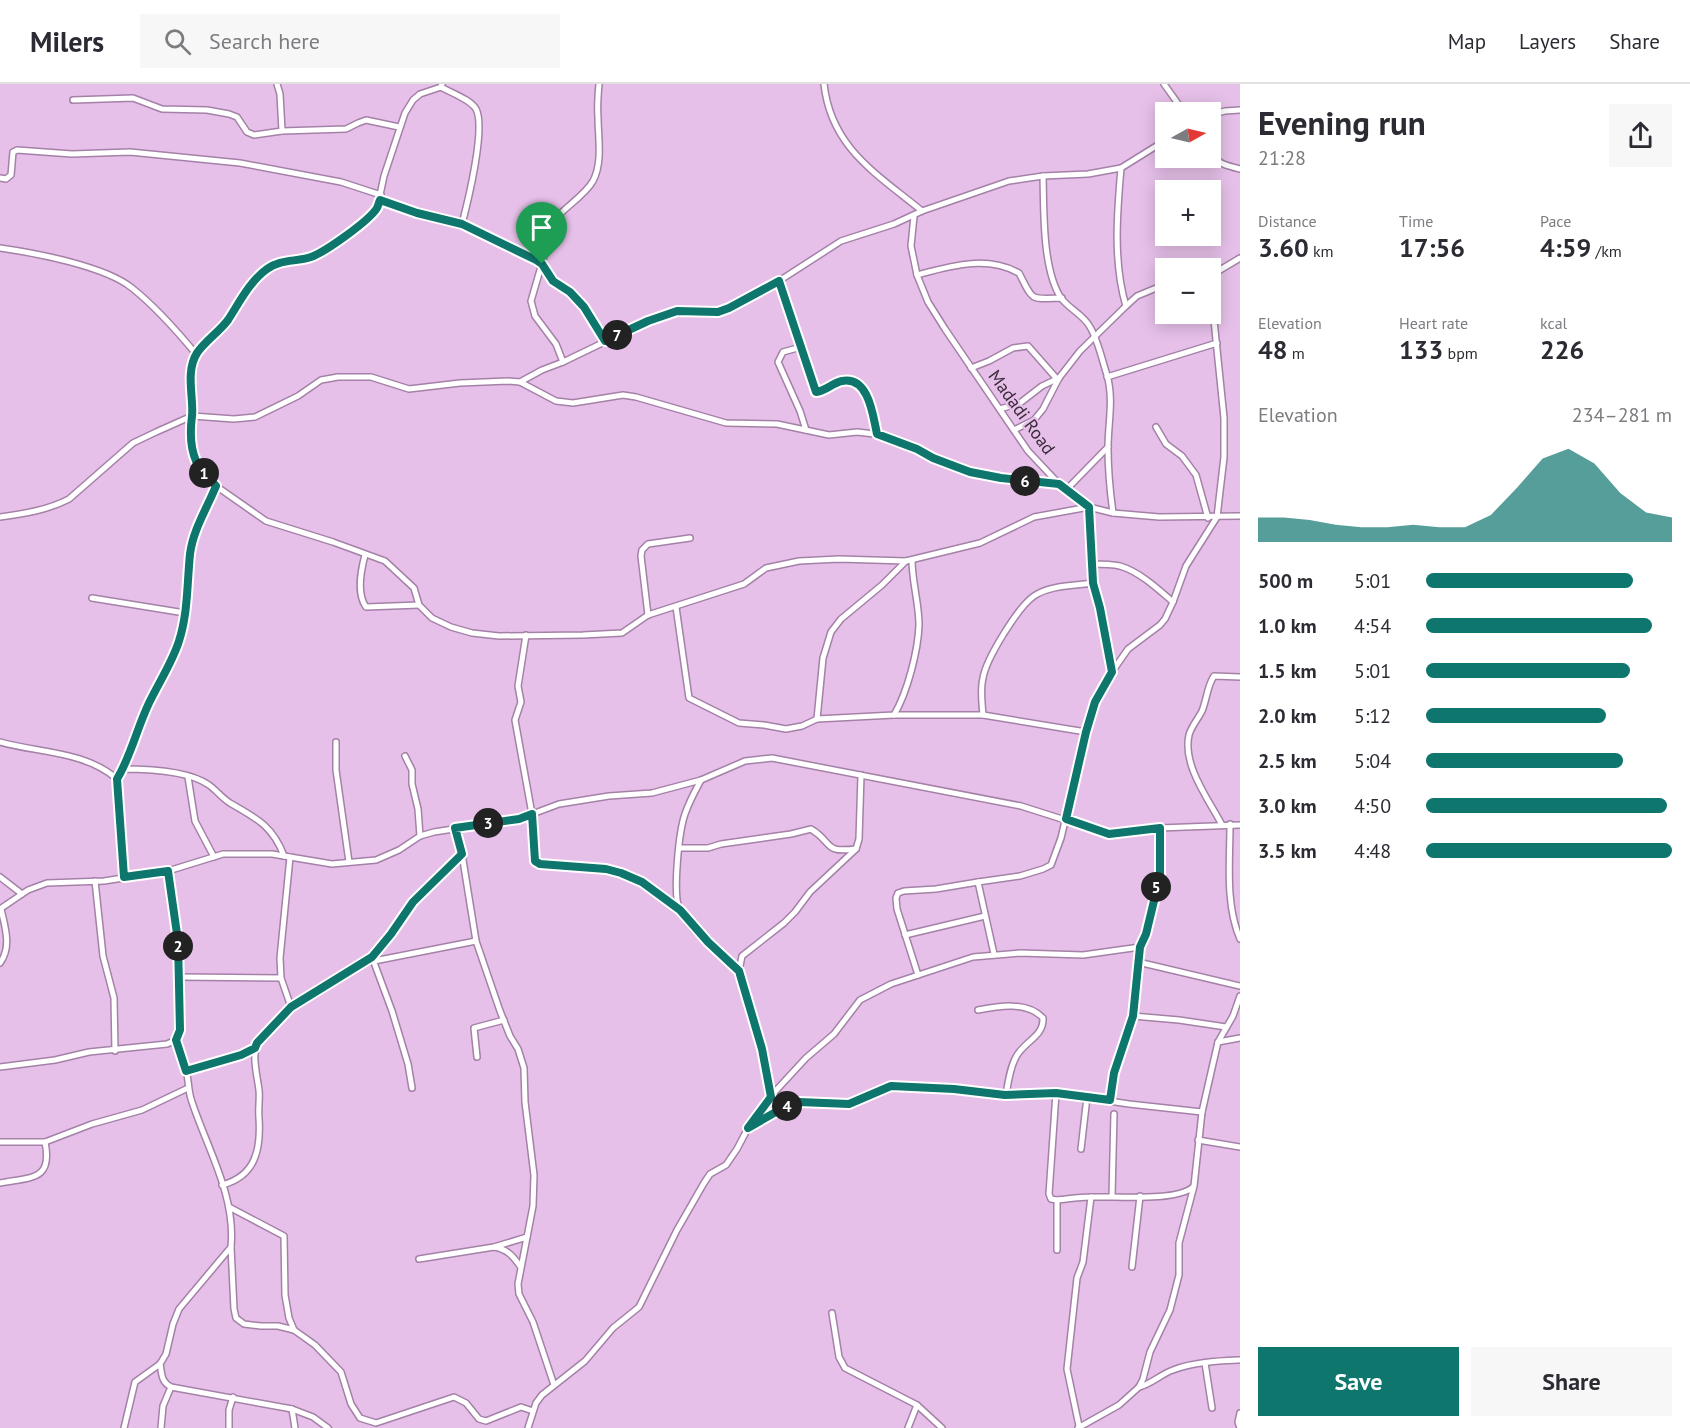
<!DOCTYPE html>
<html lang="en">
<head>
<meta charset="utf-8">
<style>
	:root { --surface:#fff; --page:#f7f7f7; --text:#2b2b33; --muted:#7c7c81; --line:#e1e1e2; --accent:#0f766e }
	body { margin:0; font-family:"PT Sans",sans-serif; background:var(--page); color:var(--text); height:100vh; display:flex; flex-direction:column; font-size:22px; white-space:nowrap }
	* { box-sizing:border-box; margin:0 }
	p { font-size:20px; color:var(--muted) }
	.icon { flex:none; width:33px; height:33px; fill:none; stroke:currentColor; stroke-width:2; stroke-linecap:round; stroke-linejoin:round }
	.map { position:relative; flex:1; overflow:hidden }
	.side { display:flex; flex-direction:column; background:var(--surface); width:450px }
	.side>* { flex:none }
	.needle { width:39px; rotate:82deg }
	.tools { position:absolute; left:1155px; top:18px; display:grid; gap:12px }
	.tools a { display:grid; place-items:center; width:66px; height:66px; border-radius:0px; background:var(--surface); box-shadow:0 3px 15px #0003; font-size:30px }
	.pin { position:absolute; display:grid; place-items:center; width:51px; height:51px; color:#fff; margin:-62px -26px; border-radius:50% 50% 50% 0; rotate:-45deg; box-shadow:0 0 6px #0007 }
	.pin .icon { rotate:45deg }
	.km { position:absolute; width:30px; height:30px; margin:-15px; border-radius:50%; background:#222; color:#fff; font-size:16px; line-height:30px; text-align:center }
	.round { display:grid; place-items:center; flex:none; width:63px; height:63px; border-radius:0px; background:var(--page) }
	.head { display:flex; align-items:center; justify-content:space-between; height:102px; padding:0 18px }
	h1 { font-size:33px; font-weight:700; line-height:45px }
	.metrics { display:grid; grid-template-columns:repeat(3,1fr); gap:9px; height:102px; padding:6px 18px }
	.metrics div { display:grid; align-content:center }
	.metrics b { font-size:26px; font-weight:700 }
	.metrics small { font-size:16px; font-weight:400 }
	.metrics p { font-size:16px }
	.chart { height:168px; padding:12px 18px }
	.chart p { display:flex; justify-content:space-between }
	.chart svg { width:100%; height:108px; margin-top:6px; fill:var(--accent); opacity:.7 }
	.action { display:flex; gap:12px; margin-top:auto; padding:12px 18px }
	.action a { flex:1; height:69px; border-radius:0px; background:var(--accent); color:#fff; font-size:24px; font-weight:700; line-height:69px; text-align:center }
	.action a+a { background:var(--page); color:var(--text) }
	ul { padding:0 18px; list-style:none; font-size:20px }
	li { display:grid; grid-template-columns:96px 72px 1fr; align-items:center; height:45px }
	li i { height:15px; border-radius:8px; background:var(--accent) }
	header { display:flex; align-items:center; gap:36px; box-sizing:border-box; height:84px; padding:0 30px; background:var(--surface); border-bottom:2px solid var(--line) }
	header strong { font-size:28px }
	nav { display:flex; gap:33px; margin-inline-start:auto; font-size:21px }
	.search { width:420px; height:54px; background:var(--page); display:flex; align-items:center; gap:15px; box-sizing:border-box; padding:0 21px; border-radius:0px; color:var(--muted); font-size:22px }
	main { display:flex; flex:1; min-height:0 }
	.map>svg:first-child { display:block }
</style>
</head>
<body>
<header>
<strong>Milers</strong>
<div class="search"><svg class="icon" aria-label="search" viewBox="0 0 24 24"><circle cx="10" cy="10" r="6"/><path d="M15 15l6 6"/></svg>Search here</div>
<nav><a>Map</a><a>Layers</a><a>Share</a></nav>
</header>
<main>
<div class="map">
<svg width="1240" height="1344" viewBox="0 0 1240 1344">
	<rect width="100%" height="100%" fill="#e6c0e9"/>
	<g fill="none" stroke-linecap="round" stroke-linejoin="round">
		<defs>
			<g id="minor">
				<path d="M277,0L280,10L282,47"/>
				<path d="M442,0L441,3L420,10L413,16L405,29L384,92L377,125L361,139L327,165L311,173L278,179L267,184L256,196L222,244L196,270L190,303L192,332L190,344L195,374L199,384L216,402L266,437L333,458L385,477L414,504L419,521L432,534L451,543L472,549L499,552L583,551L622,549L648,531L744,500L766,484L799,477L839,475L906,477L980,459L1034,433L1089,423L1093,499L1100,524L1112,588"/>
				<path d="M824,0C831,64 877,90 922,127"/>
				<path d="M1164,0L1184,28"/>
				<path d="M441,3C451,9 470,15 476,25C486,44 468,117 462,140"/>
				<path d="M73,16L133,14L162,25L207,26L229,30L237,33L247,48L254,51L282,47L346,45L358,39L366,36L399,43"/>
				<path d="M1210,31L1225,27L1240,26"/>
				<path d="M1210,70C1218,80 1228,82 1240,85"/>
				<path d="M1121,84C1117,129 1113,179 1126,222"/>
				<path d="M1043,92C1044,125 1042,185 1061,214C1069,225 1084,231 1090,243C1098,256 1102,276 1107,291C1114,316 1108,339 1108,364C1108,386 1110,407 1113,429"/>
				<path d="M0,94L6,95L11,91L13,68L17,66L72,70L130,68L240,79L341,98L381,111"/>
				<path d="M380,116L417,129L462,140L536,176L542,180L553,197L570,208L584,223L605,257"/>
				<path d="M914,132L911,162L917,191L928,218L945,245L1028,367L1059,400L1089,423L1113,429L1159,433L1240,432"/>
				<path d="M0,164C35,169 105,182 132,204C156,223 177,247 196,270"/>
				<path d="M917,191C951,182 986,171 1019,189C1034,218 1029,215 1062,214"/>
				<path d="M1210,192L1240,174"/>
				<path d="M779,197L816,308C826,307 832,299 842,297C869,292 873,332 877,350"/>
				<path d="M801,263L783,268L778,278L800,327L806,346"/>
				<path d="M563,278L556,260L535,232L531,217L547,162C543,131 580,120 593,97C603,78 598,53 598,33C597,22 598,11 599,0"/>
				<path d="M971,284L989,277L1013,264L1028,262L1057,295"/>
				<path d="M1107,293L1217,259"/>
				<path d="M520,298L542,286L563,278L648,237L677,227L718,228L729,224L779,197L841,157L894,140L922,127L1009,97L1043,92L1088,90L1121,84L1166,56"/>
				<path d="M1000,325L1020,319L1042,302L1059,294"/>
				<path d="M1156,343L1166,360L1182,372L1196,391L1208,434"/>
				<path d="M1014,346L1034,336L1043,325L1059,294L1080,267L1126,222L1137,212L1166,200"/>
				<path d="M1066,406L1108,363"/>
				<path d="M0,433C23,430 48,426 69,415L133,359L156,348L192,332L234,335L255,333L298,312L321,296L338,293H371L409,305L460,299L508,297L520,298L556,317L573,319L623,311L636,313L726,339L777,340L829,351L857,348L883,351L917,365L933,374L970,388L1001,394L1059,400"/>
				<path d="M365,471C361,486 356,509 366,523L419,521"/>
				<path d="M1091,480C1100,480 1111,480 1120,482C1140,488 1158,505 1173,518"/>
				<path d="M92,514L185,529"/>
				<path d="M676,523L689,614L739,639L764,641L786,645L802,642L817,635L894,631C907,609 918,568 919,541C919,519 912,498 912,476"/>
				<path d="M648,531L641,472L642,466L648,460L690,454"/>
				<path d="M526,551L518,602L521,618L515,636L532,730L535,777L540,780C562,782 584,782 606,785C634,790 658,808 680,826"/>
				<path d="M894,631H983L1086,648"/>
				<path d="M983,631C982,619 980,606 983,594C986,575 1018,523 1034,512C1050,501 1075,502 1093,499"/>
				<path d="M817,635L823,574L831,548L841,535L882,501L906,477"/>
				<path d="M0,658C39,669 85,667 117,695L124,793"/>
				<path d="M336,658V686L349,778"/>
				<path d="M405,672L412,686V700L418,725L420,752"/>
				<path d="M123,685L148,621L169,581L179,558L187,517L190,469L196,449L216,402"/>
				<path d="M188,693L195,737L214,773"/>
				<path d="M117,695L123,685C147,685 189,687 209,701C216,706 222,714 230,719C256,734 273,742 284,772"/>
				<path d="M701,696C695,707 689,718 685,730C679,747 672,812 680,827C692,848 721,870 739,887"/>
				<path d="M1230,740C1230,778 1225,819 1240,855"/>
				<path d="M1222,741C1209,716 1182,681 1189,651C1191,643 1198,635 1202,627C1207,615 1207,602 1214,592L1240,593"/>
				<path d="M455,744L462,770L476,857L500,927L510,952L518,965L524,984L525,1018L534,1091L533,1122L518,1200L519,1210L533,1238L554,1301"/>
				<path d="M680,764H708L721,760L791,750L811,745C834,759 822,769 856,765"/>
				<path d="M290,773L280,874L281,894L291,923"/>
				<path d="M0,793L22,810"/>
				<path d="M95,797L103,872L114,914L115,967"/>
				<path d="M0,825L28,806L47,799L104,797L168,787L223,770H272L332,780L376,776L399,766L420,752L434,748L519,735L559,720L609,712L652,709L701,696L745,677L772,674L1021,722L1109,750L1159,744L1240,741"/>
				<path d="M905,851L985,832"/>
				<path d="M994,870L978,798L1020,792L1043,785L1051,781L1061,754L1086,648L1095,618L1112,588L1128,565L1160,541L1165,535L1173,518L1186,482L1217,433L1224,373V334L1210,197"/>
				<path d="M372,873L392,927L408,980L412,1004"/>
				<path d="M374,877L476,857"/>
				<path d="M1138,878L1240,902"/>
				<path d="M0,879C12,863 5,843 1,825"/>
				<path d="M918,891L897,825L896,814L898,809L904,807L936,805L978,798"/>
				<path d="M179,893L281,894"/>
				<path d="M978,926C999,922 1027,917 1043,934C1044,953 1024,957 1016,973C1010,984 1008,998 1006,1011"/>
				<path d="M1133,932L1179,936L1226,943"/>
				<path d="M1218,958L1240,954"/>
				<path d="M477,973L474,944L504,936"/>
				<path d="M0,983L55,976L89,968L167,960L176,956L180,946L178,857L168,787"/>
				<path d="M187,987L223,977L255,964"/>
				<path d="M1056,1009L1049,1110L1051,1115L1057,1116"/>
				<path d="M770,1013L762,965L739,887L742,872L784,839L795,828L810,808L856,765L859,755L861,691"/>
				<path d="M1110,1016L1114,989L1133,932L1140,863"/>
				<path d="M751,1042L788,1021L799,1018L849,1020L891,1002L903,1001L1006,1011L1056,1009L1129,1020L1202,1028"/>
				<path d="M1198,1056L1240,1063"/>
				<path d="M0,1058H45L92,1040L142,1026L188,1004"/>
				<path d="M1081,1065L1087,1013"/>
				<path d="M0,1099C31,1093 53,1097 45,1058"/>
				<path d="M222,1101C256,1092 261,1065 259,1034C258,1024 260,1015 259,1006C257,991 252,973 257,959L291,923L372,873L391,850L413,818L462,771"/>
				<path d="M1112,1112L1114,1030"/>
				<path d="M229,1123L284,1152L285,1211L289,1234L294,1246"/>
				<path d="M231,1163L234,1225L236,1234L244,1240L261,1242H278L294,1246L315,1261L341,1288L351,1320L360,1334L376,1339L454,1313L466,1319L479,1335L486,1337L521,1323L533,1327"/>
				<path d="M494,1163L527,1153"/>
				<path d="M1057,1166V1116C1068,1115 1079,1113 1090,1113C1115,1112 1176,1118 1193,1103"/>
				<path d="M419,1175L494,1163C507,1165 513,1172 520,1182"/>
				<path d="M1132,1183L1140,1112"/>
				<path d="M832,1229L839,1273L845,1284L917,1321L942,1344"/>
				<path d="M1205,1279L1212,1324"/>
				<path d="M160,1280C162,1290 161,1298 171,1303L292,1325L313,1333L328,1344"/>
				<path d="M1139,1303C1152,1300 1161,1290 1173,1286C1193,1278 1219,1277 1240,1276"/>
				<path d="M292,1325L295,1344"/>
				<path d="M1079,1342L1067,1285L1077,1194L1083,1178L1091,1113"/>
				<path d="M124,1344L135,1298L160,1280L166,1270L173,1240L179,1225L231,1163C236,1112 207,1064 192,1018C188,1008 189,997 186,986C184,976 180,966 176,956"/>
				<path d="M161,1344L163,1322L171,1303"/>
				<path d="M229,1344V1326L233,1313"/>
				<path d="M528,1344L536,1319L542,1311L585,1277L613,1244L639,1223L677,1146L704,1099L710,1090L726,1081L737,1065L748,1044L770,1013L806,974L834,950L860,916L891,900L973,873L1020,869L1083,871L1140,863L1146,851L1159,792V744"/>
				<path d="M908,1344L917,1321"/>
				<path d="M1078,1344L1119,1321L1139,1303L1143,1295L1150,1268L1170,1226L1179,1191V1159L1194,1102L1202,1028L1212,984L1218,958L1233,932L1240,912"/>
				<path d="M1240,1344L1238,1338L1240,1329"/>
			</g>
		</defs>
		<!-- minor casing -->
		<use href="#minor" stroke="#a481a7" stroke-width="8"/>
		<!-- minor -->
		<use href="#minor" stroke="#fff" stroke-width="5"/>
	</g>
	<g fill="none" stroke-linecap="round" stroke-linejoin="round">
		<defs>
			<path id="route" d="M380,116L417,129L462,140L536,176L542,180L553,197L570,208L584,223L605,257L648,237L677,227L718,228L729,224L779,197L816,308C826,307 832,299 842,297C869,292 873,332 877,350L917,365L933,374L970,388L1001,394L1059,400L1089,423L1093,499L1100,524L1112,588L1095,618L1086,648L1066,735L1109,750L1160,744V792L1146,850L1140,863L1133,932L1114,989L1110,1016L1056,1009L1005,1011L954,1005L891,1002L849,1020L799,1018L788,1021L748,1044L771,1013L762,965L739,887L708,858L680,826L642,798L621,789L606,785L540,780L535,777L532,730L519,735L455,744L462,770L413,818L391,850L372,873L291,923L257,959L255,964L241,971L186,987L176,956L180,946L178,857L168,787L124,793L117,695C131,672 137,644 149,619C159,598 172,579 179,557C188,529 187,500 190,470C193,446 207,424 216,402C209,394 200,387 196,377C190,363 190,347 192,332C194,314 185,288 197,269C204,258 219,248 228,236C239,219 250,197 267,185C280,175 296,178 311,173C325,168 369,137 377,124C378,122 379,118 380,116Z"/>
		</defs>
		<!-- route casing -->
		<use href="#route" stroke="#fff" stroke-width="12"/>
		<!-- route -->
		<use href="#route" stroke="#0f766e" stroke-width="8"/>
	</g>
	<g text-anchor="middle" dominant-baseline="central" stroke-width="4.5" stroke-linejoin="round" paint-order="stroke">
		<!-- street labels -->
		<g font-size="18" fill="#3a2b3b" stroke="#e6c0e9">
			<text transform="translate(1022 328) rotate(54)">Madadi Road</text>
		</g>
	</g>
</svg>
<div class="tools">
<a><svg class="needle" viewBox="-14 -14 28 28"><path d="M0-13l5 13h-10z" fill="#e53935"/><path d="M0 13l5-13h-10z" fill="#7c7c81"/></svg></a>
<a>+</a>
<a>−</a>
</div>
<div class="pin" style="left:542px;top:180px;background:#1e9e55"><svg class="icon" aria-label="arrive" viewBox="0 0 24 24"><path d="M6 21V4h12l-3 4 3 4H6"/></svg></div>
<b class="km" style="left:204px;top:389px">1</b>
<b class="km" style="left:178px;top:862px">2</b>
<b class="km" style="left:488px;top:739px">3</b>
<b class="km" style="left:787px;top:1022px">4</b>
<b class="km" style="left:1156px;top:803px">5</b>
<b class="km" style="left:1025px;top:397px">6</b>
<b class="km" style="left:617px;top:251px">7</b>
</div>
<section class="side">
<div class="head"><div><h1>Evening run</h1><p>21:28</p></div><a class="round"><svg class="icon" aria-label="share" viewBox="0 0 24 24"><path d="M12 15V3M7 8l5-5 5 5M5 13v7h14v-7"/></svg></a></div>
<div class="metrics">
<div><p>Distance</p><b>3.60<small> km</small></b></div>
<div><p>Time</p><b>17:56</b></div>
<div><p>Pace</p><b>4:59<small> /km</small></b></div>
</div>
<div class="metrics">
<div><p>Elevation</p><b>48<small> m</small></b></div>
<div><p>Heart rate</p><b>133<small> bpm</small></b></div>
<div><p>kcal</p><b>226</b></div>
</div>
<div class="chart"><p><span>Elevation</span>234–281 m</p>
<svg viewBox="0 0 160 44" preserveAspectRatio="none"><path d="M0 44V34L10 34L20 35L30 37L40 38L50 38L60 37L70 38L80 38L90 33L100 22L110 10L120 6L130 12L140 24L150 32L160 34V44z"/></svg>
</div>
<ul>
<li><b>500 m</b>5:01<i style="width:84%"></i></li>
<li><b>1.0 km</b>4:54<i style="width:92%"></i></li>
<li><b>1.5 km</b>5:01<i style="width:83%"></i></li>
<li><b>2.0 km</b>5:12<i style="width:73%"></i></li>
<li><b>2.5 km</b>5:04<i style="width:80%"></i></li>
<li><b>3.0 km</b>4:50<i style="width:98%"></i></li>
<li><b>3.5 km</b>4:48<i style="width:100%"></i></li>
</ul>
<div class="action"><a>Save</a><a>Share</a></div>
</section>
</main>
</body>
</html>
